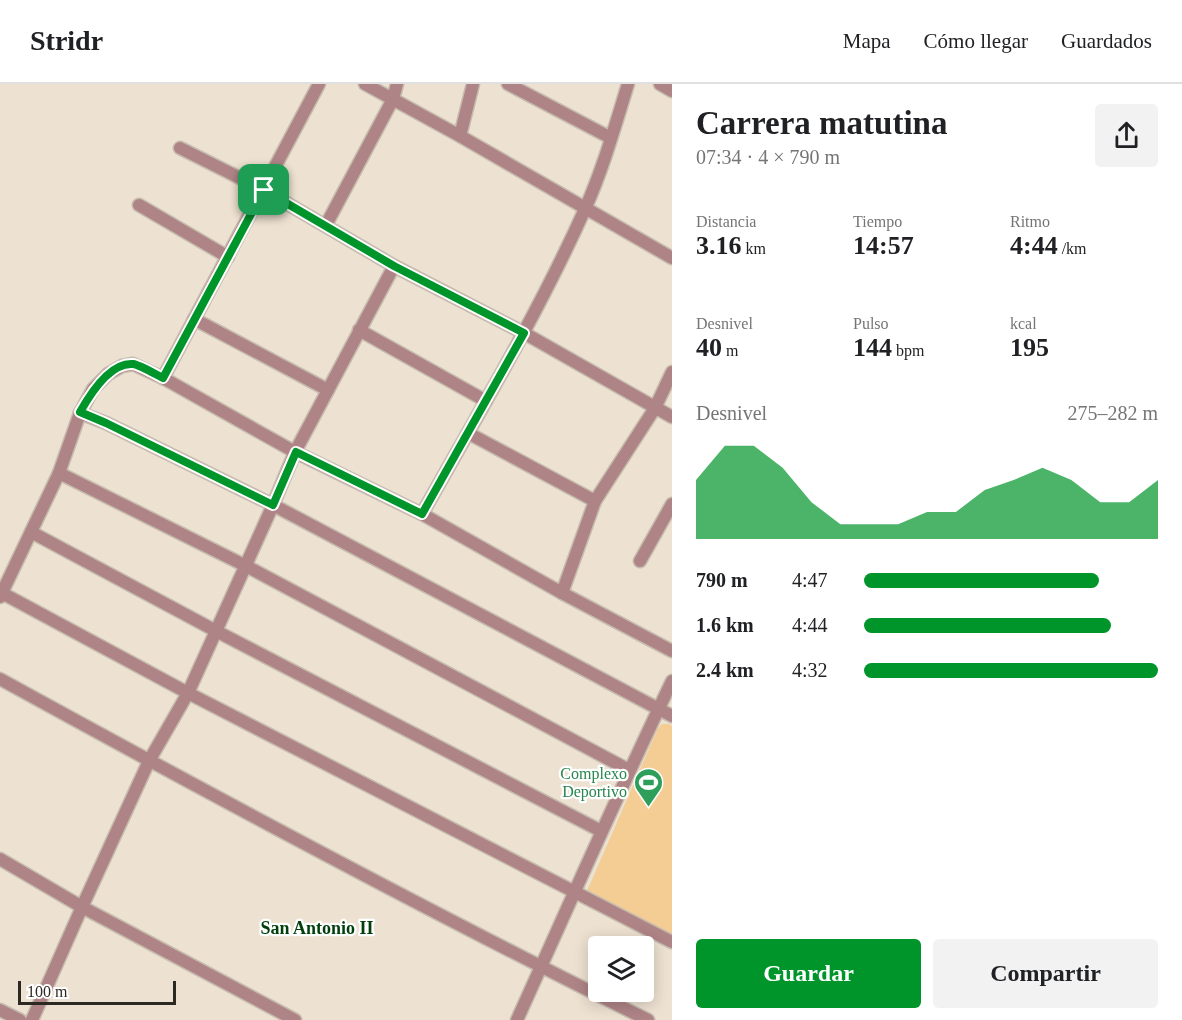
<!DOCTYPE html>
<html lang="es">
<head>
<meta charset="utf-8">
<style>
	:root { --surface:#fff; --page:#f2f2f2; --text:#202124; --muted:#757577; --line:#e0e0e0; --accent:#00952b }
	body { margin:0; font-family:"Times New Roman",serif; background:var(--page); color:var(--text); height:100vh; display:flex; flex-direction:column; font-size:22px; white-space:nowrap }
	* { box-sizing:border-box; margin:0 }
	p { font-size:20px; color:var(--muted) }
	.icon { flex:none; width:33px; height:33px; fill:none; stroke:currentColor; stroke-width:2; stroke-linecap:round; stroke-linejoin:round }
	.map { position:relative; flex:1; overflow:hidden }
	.drawer { display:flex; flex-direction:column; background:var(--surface); width:510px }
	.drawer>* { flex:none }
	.tools { position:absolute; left:588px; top:852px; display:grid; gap:12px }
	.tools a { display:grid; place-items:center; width:66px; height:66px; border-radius:6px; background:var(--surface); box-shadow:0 3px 15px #0003; font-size:30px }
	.scale { position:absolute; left:18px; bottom:15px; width:158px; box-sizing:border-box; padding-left:6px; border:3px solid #2c2822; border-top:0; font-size:16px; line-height:21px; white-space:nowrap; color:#2c2822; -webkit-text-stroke:4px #fff; paint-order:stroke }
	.pin { position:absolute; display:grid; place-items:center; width:51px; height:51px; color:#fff; margin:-26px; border-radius:12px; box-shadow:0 3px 9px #0006 }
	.round { display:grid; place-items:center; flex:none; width:63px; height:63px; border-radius:6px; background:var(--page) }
	.overview { display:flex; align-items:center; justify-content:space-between; height:102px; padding:0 24px }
	h1 { font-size:33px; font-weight:700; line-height:45px }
	.stats { display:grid; grid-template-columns:repeat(3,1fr); gap:9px; height:102px; padding:6px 24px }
	.stats div { display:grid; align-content:center }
	.stats b { font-size:26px; font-weight:700 }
	.stats small { font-size:16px; font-weight:400 }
	.stats p { font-size:16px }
	.chart { height:168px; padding:12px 24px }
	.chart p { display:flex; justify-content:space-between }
	.chart svg { width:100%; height:108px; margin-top:6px; fill:var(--accent); opacity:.7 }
	.primary-button { display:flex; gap:12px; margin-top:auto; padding:12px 24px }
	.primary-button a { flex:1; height:69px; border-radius:6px; background:var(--accent); color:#fff; font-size:24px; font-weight:700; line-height:69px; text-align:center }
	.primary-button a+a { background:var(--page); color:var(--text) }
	ul { padding:0 24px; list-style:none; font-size:20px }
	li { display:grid; grid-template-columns:96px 72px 1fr; align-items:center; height:45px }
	li i { height:15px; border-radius:8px; background:var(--accent) }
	header { display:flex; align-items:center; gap:36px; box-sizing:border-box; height:84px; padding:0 30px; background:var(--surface); border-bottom:2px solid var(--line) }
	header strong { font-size:28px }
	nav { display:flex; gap:33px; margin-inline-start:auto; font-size:21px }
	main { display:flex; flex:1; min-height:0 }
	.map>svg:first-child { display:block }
</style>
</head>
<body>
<header>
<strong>Stridr</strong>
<nav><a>Mapa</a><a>Cómo llegar</a><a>Guardados</a></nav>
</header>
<main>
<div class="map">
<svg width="672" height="936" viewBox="0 0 672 936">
	<rect width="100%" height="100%" fill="#ede1d1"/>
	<!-- green -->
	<path fill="#f4cd94" d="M662,640H669L672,642V853L591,811L587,807L658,644Z"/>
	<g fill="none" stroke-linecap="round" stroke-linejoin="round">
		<defs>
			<g id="minor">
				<path d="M365,0L460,52L672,174"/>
				<path d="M508,0L611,54"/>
				<path d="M660,0L672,7"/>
				<path d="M460,52L473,0"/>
				<path d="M180,64L264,106L394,182L524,249L672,333"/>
				<path d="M139,121L228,173"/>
				<path d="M326,141L393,15L397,0"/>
				<path d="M194,235L328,306"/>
				<path d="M359,246L486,317"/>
				<path d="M163,294L319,0"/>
				<path d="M80,329L106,339L273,421L672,632"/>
				<path d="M468,349L595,417"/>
				<path d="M59,389L246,482L629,686"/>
				<path d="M422,430C478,330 538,230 585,125C603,85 615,42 628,0"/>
				<path d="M31,448L216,547L601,747"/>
				<path d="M640,477L672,420"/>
				<path d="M2,509L188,609L672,858"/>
				<path d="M562,509L595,417L655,324L672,288"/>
				<path d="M0,513L59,389L80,329L93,305L108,290L122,282L133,280L163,294L295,368L422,430L562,509L672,567"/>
				<path d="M0,595C213,712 429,828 648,936"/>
				<path d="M0,775L82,823L295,936"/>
				<path d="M0,926L20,936"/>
				<path d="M32,936L82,823L149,677L188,609L273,421L295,368L394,182"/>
				<path d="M517,936C568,823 618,709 672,597"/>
			</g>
		</defs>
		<!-- minor casing -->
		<use href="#minor" stroke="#c6bcae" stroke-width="15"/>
		<!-- minor -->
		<use href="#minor" stroke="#af8487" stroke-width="12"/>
	</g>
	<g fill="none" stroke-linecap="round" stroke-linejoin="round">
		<defs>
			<path id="route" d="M264,106L394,182L524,249L422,430L296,368L273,421L106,339L80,328C89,312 110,278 133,280C140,281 155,290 163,294Z"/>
		</defs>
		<!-- route casing -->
		<use href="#route" stroke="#fff" stroke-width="12"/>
		<!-- route -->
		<use href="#route" stroke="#00952b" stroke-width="8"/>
	</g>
	<!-- icons -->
	<defs>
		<symbol id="stadium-pin" viewBox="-11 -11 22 30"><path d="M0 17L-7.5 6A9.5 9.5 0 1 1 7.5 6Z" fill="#2e9e5b" stroke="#fff"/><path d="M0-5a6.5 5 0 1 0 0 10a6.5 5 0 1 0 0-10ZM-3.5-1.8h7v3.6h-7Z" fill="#fff"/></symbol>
	</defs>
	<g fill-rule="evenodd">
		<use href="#stadium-pin" x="632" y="682" width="33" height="45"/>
	</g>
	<g text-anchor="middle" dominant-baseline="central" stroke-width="4.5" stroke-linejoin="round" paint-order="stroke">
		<!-- leisure labels -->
		<g font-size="16" fill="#27864d" stroke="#fff" text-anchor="end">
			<text x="627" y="689">Complexo<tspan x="627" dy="18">Deportivo</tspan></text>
		</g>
		<!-- neighbourhood labels -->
		<g font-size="18" font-weight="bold" fill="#003f0c" stroke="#fff">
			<text x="317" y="844">San Antonio II</text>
		</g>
	</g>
</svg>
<div class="tools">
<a><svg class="icon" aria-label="layers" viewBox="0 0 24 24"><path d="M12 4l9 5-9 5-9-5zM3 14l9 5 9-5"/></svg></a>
</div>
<div class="scale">100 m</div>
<div class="pin" style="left:264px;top:106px;background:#1e9e55"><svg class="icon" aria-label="arrive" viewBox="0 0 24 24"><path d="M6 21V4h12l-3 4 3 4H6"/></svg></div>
</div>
<section class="drawer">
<div class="overview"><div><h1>Carrera matutina</h1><p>07:34 · 4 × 790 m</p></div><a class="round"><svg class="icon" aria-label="share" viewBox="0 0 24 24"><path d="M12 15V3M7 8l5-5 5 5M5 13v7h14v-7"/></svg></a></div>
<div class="stats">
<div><p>Distancia</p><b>3.16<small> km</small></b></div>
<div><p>Tiempo</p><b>14:57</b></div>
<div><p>Ritmo</p><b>4:44<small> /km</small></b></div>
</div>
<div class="stats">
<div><p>Desnivel</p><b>40<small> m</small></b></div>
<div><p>Pulso</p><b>144<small> bpm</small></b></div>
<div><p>kcal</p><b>195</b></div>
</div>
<div class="chart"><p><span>Desnivel</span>275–282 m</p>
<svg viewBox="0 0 160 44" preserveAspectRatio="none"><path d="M0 44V20L10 6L20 6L30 15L40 29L50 38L60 38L70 38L80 33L90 33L100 24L110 20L120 15L130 20L140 29L150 29L160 20V44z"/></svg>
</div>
<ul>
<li><b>790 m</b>4:47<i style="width:80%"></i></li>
<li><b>1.6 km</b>4:44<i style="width:84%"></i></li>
<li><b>2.4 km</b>4:32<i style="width:100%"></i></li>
</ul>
<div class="primary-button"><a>Guardar</a><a>Compartir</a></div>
</section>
</main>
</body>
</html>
